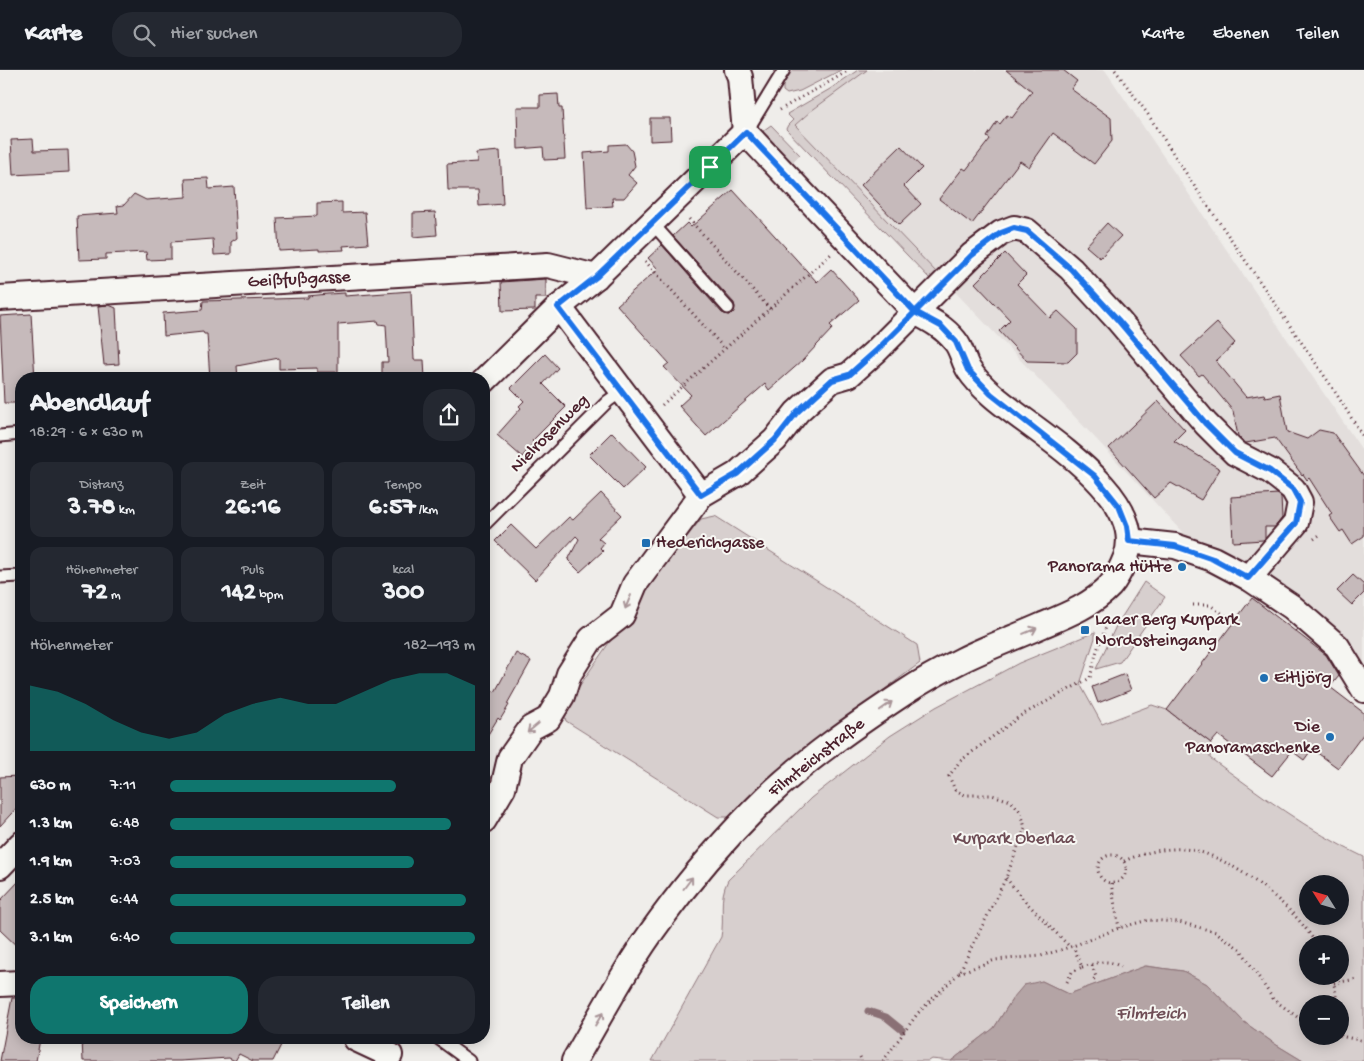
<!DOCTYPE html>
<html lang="de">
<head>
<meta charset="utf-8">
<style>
	:root { --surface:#171b24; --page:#242831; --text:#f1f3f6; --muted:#9ea1a6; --line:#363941; --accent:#0f766e }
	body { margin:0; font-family:"Gochi Hand",sans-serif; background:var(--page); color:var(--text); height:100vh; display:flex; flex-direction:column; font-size:19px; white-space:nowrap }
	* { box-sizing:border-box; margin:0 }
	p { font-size:16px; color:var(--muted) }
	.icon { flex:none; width:28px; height:28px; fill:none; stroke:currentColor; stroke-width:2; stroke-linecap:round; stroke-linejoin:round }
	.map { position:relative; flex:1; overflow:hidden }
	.drawer { position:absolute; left:15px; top:302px; width:475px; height:672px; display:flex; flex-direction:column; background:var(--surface); border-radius:20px; box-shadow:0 2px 12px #0003 }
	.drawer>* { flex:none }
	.needle { width:32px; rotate:307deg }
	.fabs { position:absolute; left:1299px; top:805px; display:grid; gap:10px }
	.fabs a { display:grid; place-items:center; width:50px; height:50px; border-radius:50%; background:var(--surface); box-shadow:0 2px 12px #0003; font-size:25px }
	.pin { position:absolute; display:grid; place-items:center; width:42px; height:42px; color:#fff; margin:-21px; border-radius:10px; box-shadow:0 2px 8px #0006 }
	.round { display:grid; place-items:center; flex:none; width:52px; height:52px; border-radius:20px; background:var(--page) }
	.head { display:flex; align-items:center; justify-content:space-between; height:85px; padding:0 15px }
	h1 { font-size:28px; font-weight:800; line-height:38px }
	.metrics { display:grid; grid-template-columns:repeat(3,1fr); gap:8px; height:85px; padding:5px 15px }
	.metrics div { display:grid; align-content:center; border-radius:12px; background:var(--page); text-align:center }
	.metrics b { font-size:25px; font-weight:800 }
	.metrics small { font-size:14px; font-weight:400 }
	.metrics p { font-size:14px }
	.chart { height:140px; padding:10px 15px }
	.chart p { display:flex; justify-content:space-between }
	.chart svg { width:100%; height:90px; margin-top:5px; fill:var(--accent); opacity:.7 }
	.primary-button { display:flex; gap:10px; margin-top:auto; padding:10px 15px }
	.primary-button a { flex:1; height:58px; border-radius:20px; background:var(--accent); color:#fff; font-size:20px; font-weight:800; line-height:58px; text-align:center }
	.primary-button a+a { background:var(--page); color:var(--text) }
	ul { padding:0 15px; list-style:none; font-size:16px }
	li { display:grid; grid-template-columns:80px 60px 1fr; align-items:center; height:38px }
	li i { height:12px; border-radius:6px; background:var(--accent) }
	header { display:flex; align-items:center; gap:30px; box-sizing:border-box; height:70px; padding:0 25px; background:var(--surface); border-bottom:1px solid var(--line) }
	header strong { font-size:24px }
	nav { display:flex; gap:28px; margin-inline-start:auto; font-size:18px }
	.search { width:350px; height:45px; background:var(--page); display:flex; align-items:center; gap:12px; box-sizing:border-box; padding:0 18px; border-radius:20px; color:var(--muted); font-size:19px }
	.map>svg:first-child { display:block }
</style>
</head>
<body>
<header>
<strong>Karte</strong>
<div class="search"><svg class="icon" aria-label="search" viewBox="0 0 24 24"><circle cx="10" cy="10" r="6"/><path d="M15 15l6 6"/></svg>Hier suchen</div>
<nav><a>Karte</a><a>Ebenen</a><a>Teilen</a></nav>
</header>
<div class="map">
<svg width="1364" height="991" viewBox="0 0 1364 991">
	<rect width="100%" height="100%" fill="#efedea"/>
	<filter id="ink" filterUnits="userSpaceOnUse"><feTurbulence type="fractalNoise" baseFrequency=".02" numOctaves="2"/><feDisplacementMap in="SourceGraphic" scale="10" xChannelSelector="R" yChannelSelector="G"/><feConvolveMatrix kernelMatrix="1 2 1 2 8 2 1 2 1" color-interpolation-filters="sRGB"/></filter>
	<g filter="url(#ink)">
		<!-- built -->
		<path fill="#e3dedc" d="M867,0H1105L1364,383V606L1305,535L1306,530L1299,524L1296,528L1271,508L1226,484L1194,472L1182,462L1098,371L795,55L831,25Z"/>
		<!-- green -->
		<g fill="#d7cfce" stroke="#90777c" fill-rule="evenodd">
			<path d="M790,0H841L800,21L787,24L783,21V13Z"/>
			<path d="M858,0H867L811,41L795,55L938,204L932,211L786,59L788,55L793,50L787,44L830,19Z"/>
			<path d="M771,55L800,85L789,96L762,64L764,60Z"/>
			<path d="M715,446L917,575L920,593L818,669L772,707L730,747H718L566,651L563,641C606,575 652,511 701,449Z"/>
			<path d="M1144,512L1165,527L1120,592L1096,599L1116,556Z"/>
			<path d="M1095,562V568L1080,614L1102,654L1152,635L1167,640L1211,673L1210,688C1260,724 1308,761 1364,787V991H1303L1275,974L1244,952L1207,914L1183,901L1146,896L1069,924L1042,911L1013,928L994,958L951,991L931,989L928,991H652L721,867C725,846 718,829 728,810L811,728L890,666L936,637L1019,593ZM1308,814H1340V846H1308ZM1308,874H1340V906H1308ZM1308,934H1340V966H1308Z"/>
		</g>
		<!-- water -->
		<path fill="#b4a4a5" stroke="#8a6f74" d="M1145,896L1183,901L1207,914L1244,952L1275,974L1303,991H951L994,958L1013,928L1024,915L1042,911L1069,924Z"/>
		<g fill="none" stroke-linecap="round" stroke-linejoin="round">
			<!-- stream -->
			<path stroke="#8a6f74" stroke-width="7" d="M868,941L886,947L902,960"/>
		</g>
		<!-- building -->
		<g fill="#c6babb" stroke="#4a1f2b">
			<path d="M1006,0H1063L1077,11L1071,19L1111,48L1112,71L1094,94L1053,63L1029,97L1020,91L972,154L939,129L963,98L966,100L990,69L987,67L997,52L1000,54L1007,45L1012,48L1032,21Z"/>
			<path d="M558,24L559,38H562L565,89L544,90L543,77L518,79L517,37H540V25Z"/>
			<path d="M650,48H670L671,70L650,71Z"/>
			<path d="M33,69L34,81L68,80L69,102L13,105L11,70Z"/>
			<path d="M626,74L632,81L635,96L628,105L637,113L624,128H612L613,136L587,138L584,83L609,81V75Z"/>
			<path d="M901,76L922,98L904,116L921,134L899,155L861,115Z"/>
			<path d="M500,81L503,134L479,136L478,120H448L447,94L477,92L476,83Z"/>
			<path d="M208,108L209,119L234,117L237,168L231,172V184L214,185L213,169L171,172V189L147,190L146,182L106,184V189L79,190L77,146L118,143L117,136L124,135L134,124L146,130L186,127L185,109Z"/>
			<path d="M733,120L817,212L831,199L859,230L830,255L833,258L802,291L769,320L765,314L706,366L679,336L691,325L664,297L669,293L617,235L658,199L648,188L662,175L722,243L729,245L733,243L735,237L734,233L673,166L687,153L691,157Z"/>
			<path d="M342,132V143L365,142L368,174L343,176L344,180L319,181V179L279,181L277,148L317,146V133Z"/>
			<path d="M435,142L437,165L413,167V143Z"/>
			<path d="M1107,153L1121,166L1100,188L1086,176Z"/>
			<path d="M1005,183L1026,205L1017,214L1050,248L1058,241L1077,259V283L1068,292L1027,291L999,261L1010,250L975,213Z"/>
			<path d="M546,209V228H535V240L502,241L501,212Z"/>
			<path d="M411,221L414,290H424L425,309H382V292H388L386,255L379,254L378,251L338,254V302H317V298L279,299V288L237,296L238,309H210L207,264H204L203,262L164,266L163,243L202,240L203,231L308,228V226L328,224L345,223V226Z"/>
			<path d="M109,235L116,238L119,294L104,295L98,236Z"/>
			<path d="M31,244L35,309H21V333H4L0,246Z"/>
			<path d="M1217,253L1235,273L1216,291L1246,327L1264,324L1265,327L1280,324L1287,362L1307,369L1319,360L1333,363L1364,406V466L1352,474L1343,460L1340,462L1329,446L1332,444L1309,408L1307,410L1303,404L1302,405L1275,368L1246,373L1243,372L1238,366L1233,341L1202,304L1199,306L1181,286Z"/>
			<path d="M545,284L558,298L543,314L566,337L532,371L534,373L522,387L497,365L521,338L519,336L524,331L511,318Z"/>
			<path d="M1158,331L1185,360L1174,371L1220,399L1201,430L1171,413L1154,428L1109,378Z"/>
			<path d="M612,362L646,397L623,419L589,385Z"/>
			<path d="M601,423L622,445L598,468L604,473L600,478L603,481L580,502L568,490L579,469L576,466L535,510L495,471L511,455L536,479L569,447L573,450Z"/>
			<path d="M1278,424L1281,427L1282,448L1275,457H1265V468L1263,470L1233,472L1231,427Z"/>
			<path d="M1353,505L1364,515V523L1352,535L1337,521Z"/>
			<path d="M1252,528L1326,585L1339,606L1330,617L1364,643V663L1338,698L1312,679L1304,690L1292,681L1272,706L1218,665L1211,673L1167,640Z"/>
			<path d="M516,583L531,591L507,634L509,635L500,650L498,648L484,671V615L495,622Z"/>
			<path d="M1125,604L1131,620L1098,633L1092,617Z"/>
			<path d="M18,706L21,733L0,756V707Z"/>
			<path d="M21,809V880L0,860V831Z"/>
			<path d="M12,928H21V969H40L36,991H0Z"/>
			<path d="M82,969H270L281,975L273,991H253L239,984L235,991L229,988L180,991H83Z"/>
		</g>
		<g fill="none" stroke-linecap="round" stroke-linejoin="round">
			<defs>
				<g id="lane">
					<path d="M748,59L784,0"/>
					<path d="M652,153L728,238"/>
					<path d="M0,366L21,364"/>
					<path d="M484,455L608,331L622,321"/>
					<path d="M0,507L21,506"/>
					<path d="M439,969L469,991"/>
				</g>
				<g id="street">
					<path d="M737,0L740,7L745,62"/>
					<path d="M0,228L548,195L596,207"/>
					<path d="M559,237L701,425"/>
					<path d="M484,311L559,237L596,207L745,62"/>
					<path d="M1129,471L1175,476L1213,489L1249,508L1292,537L1337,576L1364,620"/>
					<path d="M484,750L503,718L510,688L531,658L548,649L562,626L569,604L591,569L622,545L635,514L701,425L737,404L775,370L797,342L832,310L849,305L876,281L972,185L1001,163L1014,158L1027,161L1071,199L1118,250L1206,354L1235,383L1270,401L1293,419L1300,432L1296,453L1249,508"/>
					<path d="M0,796L21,774"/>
					<path d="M0,914L21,913"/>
					<path d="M356,969L390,985"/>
					<path d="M574,991C602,943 628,893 661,849C693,805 728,765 767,727C808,688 857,654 904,623C922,611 942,600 962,590C988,577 1016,567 1043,555C1067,545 1092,535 1110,516C1117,508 1122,497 1126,487C1149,424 1031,360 992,325C984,318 975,309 969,300C963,291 962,279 955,271C944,257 930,250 915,242L745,62"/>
				</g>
			</defs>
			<!-- lane casing -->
			<use href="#lane" stroke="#4a1f2b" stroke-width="15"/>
			<!-- street casing -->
			<use href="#street" stroke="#4a1f2b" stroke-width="28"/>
			<!-- path -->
			<g stroke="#4a1f2b" stroke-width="3" stroke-dasharray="1 4" stroke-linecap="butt">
				<path d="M1115,0L1147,43L1193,114L1330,314L1364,368"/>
				<path d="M780,40C802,26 826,15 849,0"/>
				<path d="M689,149L770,239"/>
				<path d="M645,191L725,279"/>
				<path d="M662,335L831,184"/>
				<path d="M1314,469L1321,464"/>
				<path d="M1193,535H1210L1234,552"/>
				<circle cx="1112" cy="799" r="14"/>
				<path d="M1124,791C1142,783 1163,778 1183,779C1225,780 1297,838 1316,874"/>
				<path d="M1006,808L1024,830L1070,877"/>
				<path d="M1111,813L1119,858"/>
				<path d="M1092,895L1096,907L1092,911"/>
				<path d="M1082,897C1098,893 1106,888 1121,897"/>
				<path d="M959,903L995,890L1041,886L1073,876L1119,858L1148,850L1179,852L1216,862L1241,880L1273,929L1308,955"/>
				<path d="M1331,906L1335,918L1337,934"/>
				<path d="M1318,910L1332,908"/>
				<path d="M1067,912L1072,902L1082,897L1073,876"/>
				<path d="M1334,913L1357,909"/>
				<path d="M1340,960L1341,966"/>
				<path d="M1340,966L1364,971"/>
				<path d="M860,987L862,991"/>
				<path d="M883,991L918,943L959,903L1006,808L1025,758L1021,742L1011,731L992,725H965L955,720L949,706L960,691L1020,646L1090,608L1097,580L1110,547"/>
			</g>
			<!-- lane -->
			<use href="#lane" stroke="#f6f6f2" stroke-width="11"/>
			<!-- street -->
			<use href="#street" stroke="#f6f6f2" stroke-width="24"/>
		</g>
		<!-- one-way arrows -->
		<defs><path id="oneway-shaft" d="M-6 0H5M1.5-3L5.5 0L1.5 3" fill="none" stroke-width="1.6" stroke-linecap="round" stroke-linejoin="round" transform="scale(1.25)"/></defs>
		<g stroke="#a99598">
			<use href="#oneway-shaft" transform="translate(628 532) rotate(113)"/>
			<use href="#oneway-shaft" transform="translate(1030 561) rotate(-23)"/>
			<use href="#oneway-shaft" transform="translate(886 636) rotate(-35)"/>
			<use href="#oneway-shaft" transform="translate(533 658) rotate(140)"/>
			<use href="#oneway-shaft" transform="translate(688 813) rotate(-53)"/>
			<use href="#oneway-shaft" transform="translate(599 949) rotate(-59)"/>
		</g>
	</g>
	<g fill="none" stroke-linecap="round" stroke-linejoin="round" filter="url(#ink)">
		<defs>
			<path id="route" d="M710,97L746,62L915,242L941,256L956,272L968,300L991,324L1095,406L1119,436L1127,456L1129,471L1175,476L1213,489L1248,508L1296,453L1300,432L1293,419L1270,401L1235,383L1206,354L1118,250L1071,199L1027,161L1014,158L1001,163L972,185L876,281L849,305L832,310L797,342L775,370L737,404L701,425L558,237L596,207L710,97"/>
		</defs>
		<!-- route casing -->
		<use href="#route" stroke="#fff" stroke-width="10"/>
		<!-- route -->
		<use href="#route" stroke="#1a73e8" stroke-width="6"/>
	</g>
	<!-- markers -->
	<g fill="#1f6fb2" stroke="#f6f6f2" stroke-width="2">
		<rect x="641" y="468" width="10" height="10" rx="2.5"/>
		<circle cx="1182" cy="497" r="5"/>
		<rect x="1080" y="555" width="10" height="10" rx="2.5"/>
		<circle cx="1264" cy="608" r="5"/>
		<circle cx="1330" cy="667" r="5"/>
	</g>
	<g text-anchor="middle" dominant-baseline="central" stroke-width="4" stroke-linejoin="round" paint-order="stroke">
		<!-- street labels -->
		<g font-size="18" fill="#4a1f2b" stroke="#f6f6f2">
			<text transform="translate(299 210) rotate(-3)">Geißfußgasse</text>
			<text transform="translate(550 364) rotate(-45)">Nielrosenweg</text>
			<text transform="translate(817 688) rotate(-38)">Filmteichstraße</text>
		</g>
		<!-- poi labels -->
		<g font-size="18" fill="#4a1f2b" stroke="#f6f6f2" text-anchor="start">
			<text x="656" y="473">Hederichgasse</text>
			<text x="1172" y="497" text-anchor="end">Panorama Hütte</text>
			<text x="1095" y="550">Laaer Berg Kurpark<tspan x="1095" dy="21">Nordosteingang</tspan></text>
			<text x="1274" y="608">Eitljörg</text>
			<text x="1320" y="657" text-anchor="end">Die<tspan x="1320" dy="21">Panoramaschenke</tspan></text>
		</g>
		<!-- park labels -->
		<g font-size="18" fill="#6d4b54" stroke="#f6f6f2">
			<text x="1014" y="769">Kurpark Oberlaa</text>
		</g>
		<!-- water labels -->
		<g font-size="19" font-style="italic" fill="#6f4e56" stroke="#f6f6f2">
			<text x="1151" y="944">Filmteich</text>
		</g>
	</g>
</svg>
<div class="fabs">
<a><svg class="needle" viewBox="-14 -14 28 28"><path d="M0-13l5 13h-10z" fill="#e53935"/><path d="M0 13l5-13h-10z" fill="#9ea1a6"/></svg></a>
<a>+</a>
<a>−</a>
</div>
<div class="pin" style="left:710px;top:97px;background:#1e9e55"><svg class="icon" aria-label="arrive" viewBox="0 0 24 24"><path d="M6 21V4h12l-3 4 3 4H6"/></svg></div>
<section class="drawer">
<div class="head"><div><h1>Abendlauf</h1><p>18:29 · 6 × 630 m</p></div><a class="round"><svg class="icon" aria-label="share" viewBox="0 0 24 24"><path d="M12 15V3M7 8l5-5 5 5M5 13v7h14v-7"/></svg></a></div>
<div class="metrics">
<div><p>Distanz</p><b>3.78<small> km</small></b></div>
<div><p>Zeit</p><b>26:16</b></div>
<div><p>Tempo</p><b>6:57<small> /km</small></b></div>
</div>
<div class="metrics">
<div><p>Höhenmeter</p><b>72<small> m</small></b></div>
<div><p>Puls</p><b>142<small> bpm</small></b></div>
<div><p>kcal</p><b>300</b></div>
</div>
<div class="chart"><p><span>Höhenmeter</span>182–193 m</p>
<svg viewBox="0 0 160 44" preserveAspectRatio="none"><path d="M0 44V12L10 15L20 21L30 29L40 35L50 38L60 35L70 26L80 21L90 18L100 21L110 21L120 15L130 9L140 6L150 6L160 12V44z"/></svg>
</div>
<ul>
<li><b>630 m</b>7:11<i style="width:74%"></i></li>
<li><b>1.3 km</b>6:48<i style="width:92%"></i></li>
<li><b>1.9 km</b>7:03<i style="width:80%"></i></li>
<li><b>2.5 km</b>6:44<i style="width:97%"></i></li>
<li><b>3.1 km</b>6:40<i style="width:100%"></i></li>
</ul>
<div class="primary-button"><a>Speichern</a><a>Teilen</a></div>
</section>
</div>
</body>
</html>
